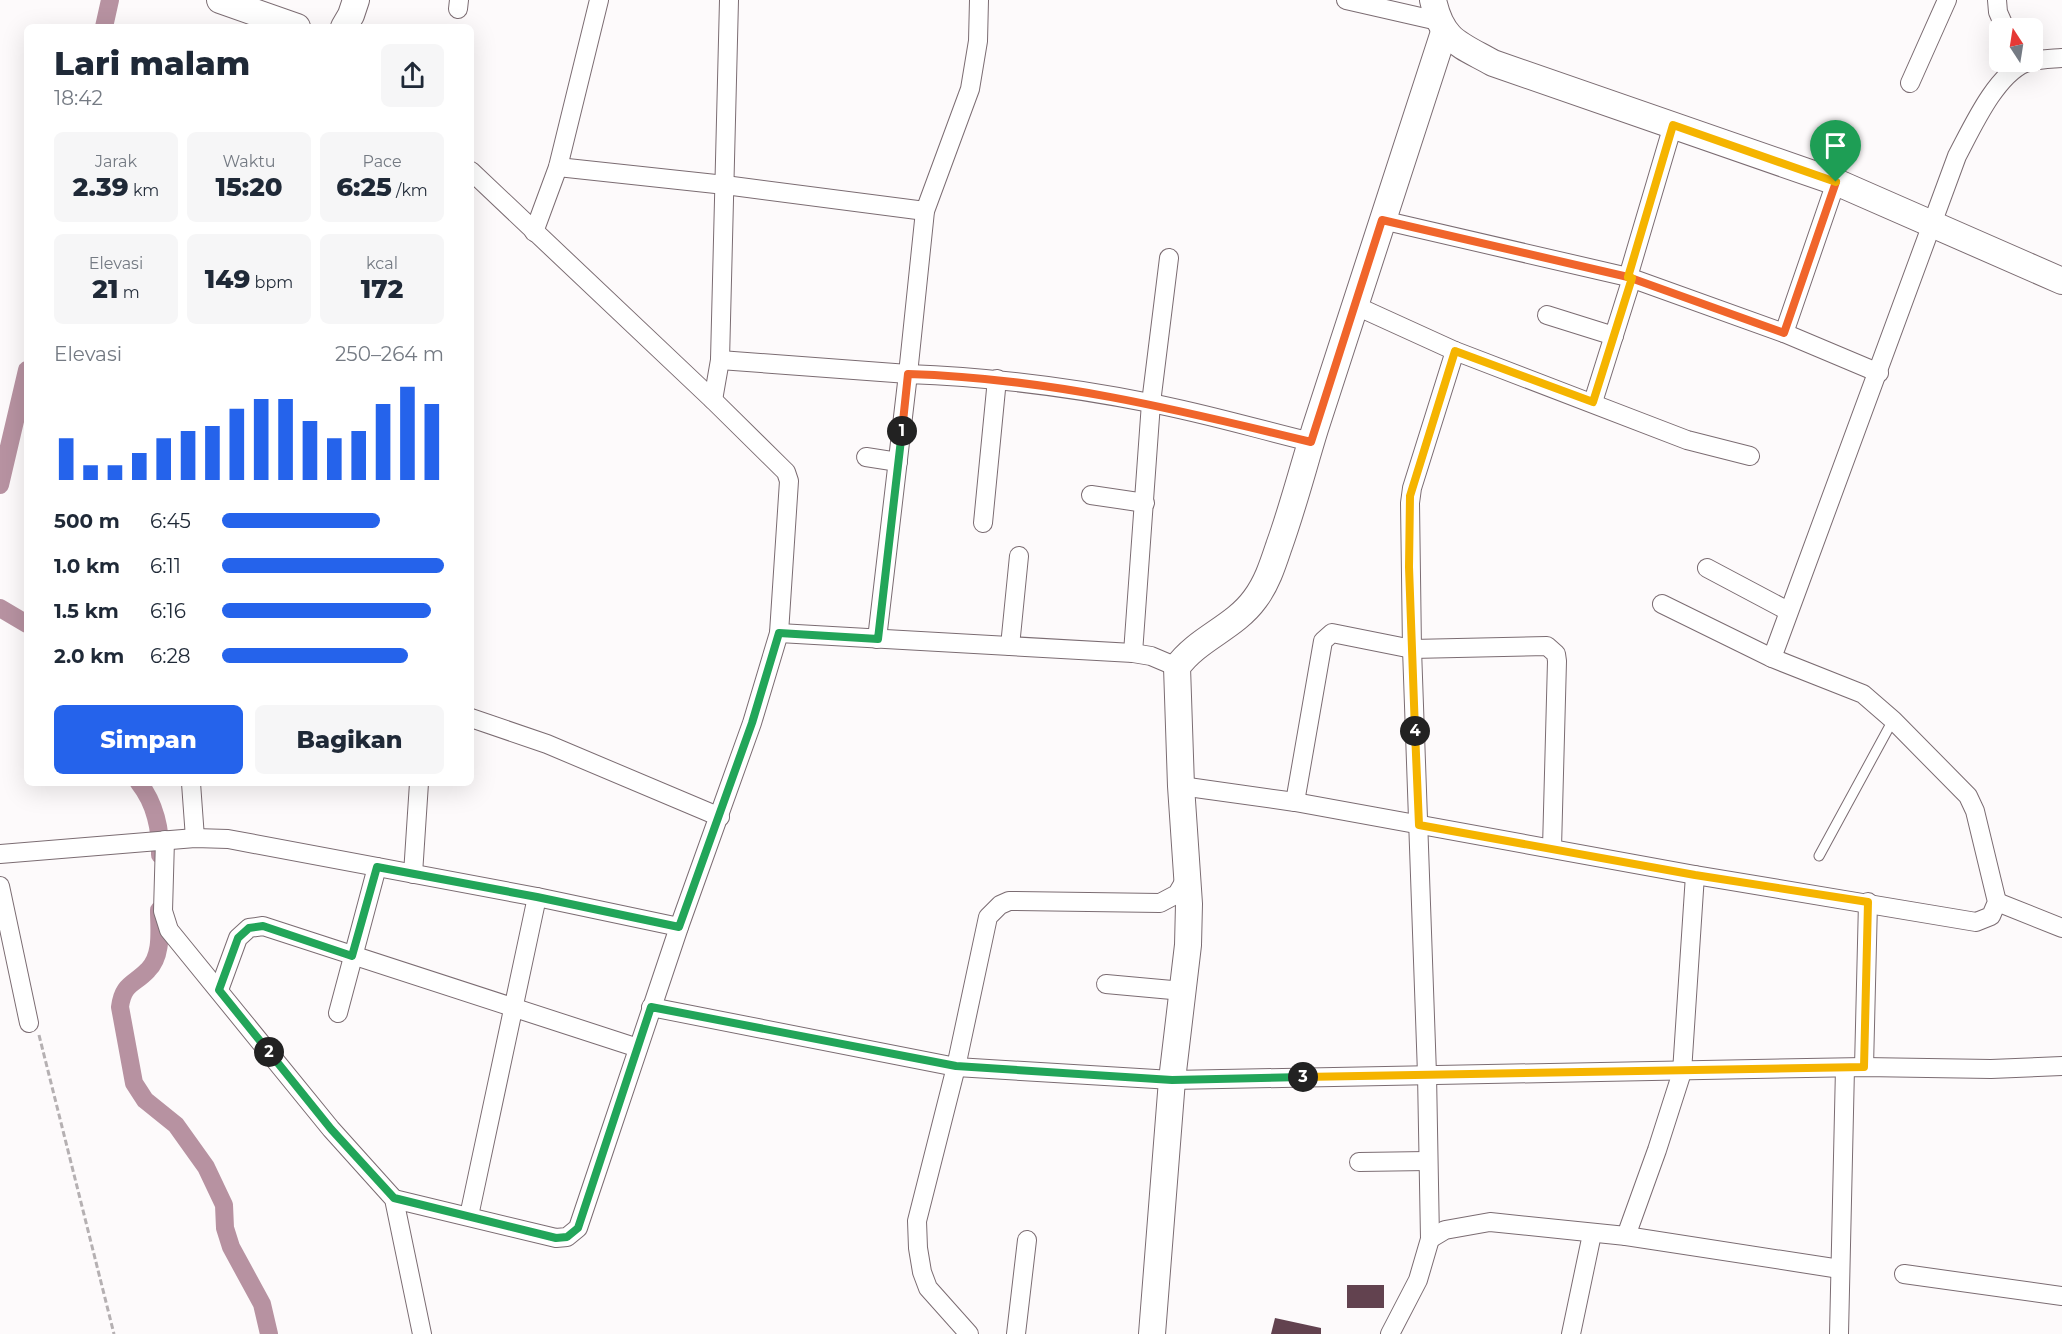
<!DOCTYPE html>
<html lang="id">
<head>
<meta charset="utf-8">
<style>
	:root { --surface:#fff; --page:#f6f6f7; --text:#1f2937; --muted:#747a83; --accent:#2563eb }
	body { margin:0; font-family:Montserrat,sans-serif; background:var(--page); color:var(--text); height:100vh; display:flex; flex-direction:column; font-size:22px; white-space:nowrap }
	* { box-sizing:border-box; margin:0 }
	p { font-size:20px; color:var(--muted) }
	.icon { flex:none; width:33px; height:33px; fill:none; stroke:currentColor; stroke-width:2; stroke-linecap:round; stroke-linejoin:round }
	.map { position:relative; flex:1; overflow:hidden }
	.details { position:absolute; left:24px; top:24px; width:450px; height:762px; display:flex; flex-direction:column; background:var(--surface); border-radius:9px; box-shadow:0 6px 24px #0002 }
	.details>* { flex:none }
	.needle { width:39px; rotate:348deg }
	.tools { position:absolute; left:1989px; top:18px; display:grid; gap:12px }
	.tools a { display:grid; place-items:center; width:54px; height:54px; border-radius:9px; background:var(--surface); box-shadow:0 6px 24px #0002; font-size:30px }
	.pin { position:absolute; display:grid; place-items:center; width:51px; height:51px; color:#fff; margin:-62px -26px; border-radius:50% 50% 50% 0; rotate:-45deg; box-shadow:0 0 6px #0007 }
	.pin .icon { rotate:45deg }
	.km { position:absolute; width:30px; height:30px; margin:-15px; border-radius:50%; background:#222; color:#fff; font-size:16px; line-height:30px; text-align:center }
	.round { display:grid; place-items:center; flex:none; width:63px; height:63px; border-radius:9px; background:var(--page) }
	.summary { display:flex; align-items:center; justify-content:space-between; height:102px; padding:0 30px }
	h1 { font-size:33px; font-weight:800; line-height:45px }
	.metrics { display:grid; grid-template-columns:repeat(3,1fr); gap:9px; height:102px; padding:6px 30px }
	.metrics div { display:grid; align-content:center; border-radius:9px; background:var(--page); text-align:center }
	.metrics b { font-size:26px; font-weight:800 }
	.metrics small { font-size:16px; font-weight:400 }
	.metrics p { font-size:16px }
	.chart { height:168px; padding:12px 30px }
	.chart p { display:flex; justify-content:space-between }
	.chart svg { width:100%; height:108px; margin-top:6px; stroke:var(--accent); stroke-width:6 }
	.primary-button { display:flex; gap:12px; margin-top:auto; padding:12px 30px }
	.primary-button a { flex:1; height:69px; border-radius:9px; background:var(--accent); color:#fff; font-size:24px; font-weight:800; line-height:69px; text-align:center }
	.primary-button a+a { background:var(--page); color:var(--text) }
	ul { padding:0 30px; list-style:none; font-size:20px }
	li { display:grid; grid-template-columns:96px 72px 1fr; align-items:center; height:45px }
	li i { height:15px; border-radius:8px; background:var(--accent) }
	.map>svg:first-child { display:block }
</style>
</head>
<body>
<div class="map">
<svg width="2062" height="1334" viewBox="0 0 2062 1334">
	<rect width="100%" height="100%" fill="#fdfafb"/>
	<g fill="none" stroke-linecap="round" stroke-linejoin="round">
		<!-- canal -->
		<g stroke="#b792a1" stroke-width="18">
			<path d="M104,27L110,0"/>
			<path d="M0,485L27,370"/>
			<path d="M0,608L27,624"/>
			<path d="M139,783C155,803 161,830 160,855"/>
			<path d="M159,910C159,929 163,955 148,970C134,985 123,983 120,1007L134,1083L145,1100L176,1125L206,1167L224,1205L225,1228L231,1247L262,1304L269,1334"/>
		</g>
	</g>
	<!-- building -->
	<g fill="#62424f">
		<rect x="1347" y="1285" width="37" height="23"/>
		<path d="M1275,1318L1321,1328V1334H1271Z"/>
	</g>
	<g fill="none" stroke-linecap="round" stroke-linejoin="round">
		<defs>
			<path id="lane" d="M1819,856L1893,720"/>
			<g id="street">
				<path d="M1346,0L1438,21"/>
				<path d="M1997,0L1998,12L2005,28"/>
				<path d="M458,9L459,0"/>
				<path d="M1910,83L1947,0"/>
				<path d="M558,167L725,185L925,211"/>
				<path d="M1382,220L1628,277L1784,333L1879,373"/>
				<path d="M534,232L558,167L599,0"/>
				<path d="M1628,277L1673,125"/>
				<path d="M1354,305L1455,351"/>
				<path d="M1547,315L1614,336"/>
				<path d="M1784,333L1836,182"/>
				<path d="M720,360L908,374L925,211L970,89L978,41L979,0"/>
				<path d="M713,400L720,360L729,0"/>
				<path d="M1593,402L1632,278"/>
				<path d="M866,457L898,462"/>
				<path d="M1091,495L1145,503"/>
				<path d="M983,523L997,379"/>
				<path d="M1707,568L1788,611"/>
				<path d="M1662,604L1772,658"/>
				<path d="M779,633L1133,653L1151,656L1177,667"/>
				<path d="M877,639L908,374C989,377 1070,387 1150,403C1204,413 1257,429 1311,442"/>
				<path d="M1010,646L1019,556"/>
				<path d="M1133,653L1151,403L1169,258"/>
				<path d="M471,718L547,744L720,817"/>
				<path d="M191,783L195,838"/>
				<path d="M1181,786L1295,802L1695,875L1976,922L1991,916L1997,902L1975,811L1968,796L1893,720L1863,694L1772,658L1957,156C1972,128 1995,76 2025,63C2036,59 2050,59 2062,58"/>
				<path d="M1295,802L1323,641L1332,633L1412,649L1547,646L1556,654L1557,661L1552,848"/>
				<path d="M165,840L163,911L169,930L331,1129L394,1199L422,1334"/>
				<path d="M0,854L195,838L228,839L537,897L679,927"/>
				<path d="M413,874L419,783"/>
				<path d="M0,886L29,1023"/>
				<path d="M1997,902L2062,928"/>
				<path d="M1106,984L1183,991"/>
				<path d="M219,990L238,938L249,928L263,926L638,1048"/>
				<path d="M651,1007L956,1067L1172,1080L1864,1067L1991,1069L2062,1066"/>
				<path d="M338,1013L377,867"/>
				<path d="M1864,1067L1868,902"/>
				<path d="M1359,1162L1427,1161"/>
				<path d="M394,1199L556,1238L567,1237L578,1228L679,927L752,723L779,633L789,481L786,472L713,400L471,171"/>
				<path d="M469,1216L537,897"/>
				<path d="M1626,1236L1657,1150L1682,1072L1695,875"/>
				<path d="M1430,1239L1445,1230L1490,1222L1626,1236L1840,1269"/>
				<path d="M1904,1274L2062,1296"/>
				<path d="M969,1334L928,1288L922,1272L918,1248L917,1221L956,1067L988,917L1000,905L1009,901L1160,903L1177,894L1187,877"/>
				<path d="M1016,1334L1027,1240"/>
				<path d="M1390,1334L1418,1280L1430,1239L1427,1074L1412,649L1410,503L1412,488L1455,351L1687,440L1750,456"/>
				<path d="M1571,1334L1592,1234"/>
				<path d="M1839,1334L1845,1068"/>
			</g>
			<g id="secondary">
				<path d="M220,0L297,27"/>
				<path d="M1433,0C1442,41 1459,44 1493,63L1836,182L2062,281"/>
				<path d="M344,27L351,15L356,0"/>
				<path d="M1152,1334L1172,1080L1188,945L1189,904L1181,786L1177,667C1198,638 1234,628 1255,599C1267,583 1273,564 1279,546C1293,507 1303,468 1315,429C1357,296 1402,164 1444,32"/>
			</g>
		</defs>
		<!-- lane casing -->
		<use href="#lane" stroke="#7b6c72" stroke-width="11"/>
		<!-- street casing -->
		<use href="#street" stroke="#7b6c72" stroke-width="20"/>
		<!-- secondary casing -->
		<use href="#secondary" stroke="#7b6c72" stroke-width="28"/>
		<!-- path -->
		<path stroke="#b5b0b2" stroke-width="3" stroke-dasharray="6 3" stroke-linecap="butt" d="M39,1035L114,1334"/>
		<!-- lane -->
		<use href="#lane" stroke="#fff" stroke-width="9"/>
		<!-- street -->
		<use href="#street" stroke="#fff" stroke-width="18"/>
		<!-- secondary -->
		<use href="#secondary" stroke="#fff" stroke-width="26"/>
	</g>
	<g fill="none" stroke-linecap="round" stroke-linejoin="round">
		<defs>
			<path id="split-1" d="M902,431L908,374C1047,378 1176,409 1311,442L1382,220L1628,277L1784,333L1836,182"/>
			<path id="split-2" d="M269,1052L219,990L238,938L249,928L263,926L352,956L377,867L537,897L679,927L752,723L779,633L878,639L902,431"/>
			<path id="split-3" d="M269,1052L331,1129L394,1198L556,1238L567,1237L578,1228L651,1007L956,1066L1172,1080L1303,1077"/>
			<path id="split-4" d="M1303,1077L1864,1067L1868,902L1695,875L1419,825L1415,731"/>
			<path id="split-5" d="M1415,731L1409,567L1410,496L1455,351L1593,402L1632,278L1628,277L1673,125L1836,182"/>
		</defs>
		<!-- split-1 casing -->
		<use href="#split-1" stroke="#fff" stroke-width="12"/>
		<!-- split-2 casing -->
		<use href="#split-2" stroke="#fff" stroke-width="12"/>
		<!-- split-3 casing -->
		<use href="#split-3" stroke="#fff" stroke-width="12"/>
		<!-- split-4 casing -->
		<use href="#split-4" stroke="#fff" stroke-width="12"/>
		<!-- split-5 casing -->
		<use href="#split-5" stroke="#fff" stroke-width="12"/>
		<!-- split-1 -->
		<use href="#split-1" stroke="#f0652b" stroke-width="8"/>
		<!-- split-2 -->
		<use href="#split-2" stroke="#22a559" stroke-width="8"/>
		<!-- split-3 -->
		<use href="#split-3" stroke="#22a559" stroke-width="8"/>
		<!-- split-4 -->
		<use href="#split-4" stroke="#f5b400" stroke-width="8"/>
		<!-- split-5 -->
		<use href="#split-5" stroke="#f5b400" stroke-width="8"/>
	</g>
</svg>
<div class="tools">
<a><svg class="needle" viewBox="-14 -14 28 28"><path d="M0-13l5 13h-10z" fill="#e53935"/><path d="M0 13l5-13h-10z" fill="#747a83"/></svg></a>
</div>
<div class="pin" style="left:1836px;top:182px;background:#1e9e55"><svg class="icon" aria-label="arrive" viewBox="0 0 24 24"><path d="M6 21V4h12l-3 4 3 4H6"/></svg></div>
<b class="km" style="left:902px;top:431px">1</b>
<b class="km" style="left:269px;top:1052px">2</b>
<b class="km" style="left:1303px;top:1077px">3</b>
<b class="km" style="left:1415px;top:731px">4</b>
<section class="details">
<div class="summary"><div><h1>Lari malam</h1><p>18:42</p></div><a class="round"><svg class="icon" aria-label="share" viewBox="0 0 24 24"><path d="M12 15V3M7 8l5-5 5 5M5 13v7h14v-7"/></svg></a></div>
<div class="metrics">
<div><p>Jarak</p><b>2.39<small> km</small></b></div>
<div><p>Waktu</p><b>15:20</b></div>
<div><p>Pace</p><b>6:25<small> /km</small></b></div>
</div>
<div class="metrics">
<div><p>Elevasi</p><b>21<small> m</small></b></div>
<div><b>149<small> bpm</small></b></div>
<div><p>kcal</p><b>172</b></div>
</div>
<div class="chart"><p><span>Elevasi</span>250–264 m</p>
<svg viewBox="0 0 160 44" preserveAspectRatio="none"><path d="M5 44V27M15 44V38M25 44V38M35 44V33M45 44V27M55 44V24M65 44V22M75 44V15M85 44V11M95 44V11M105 44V20M115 44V27M125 44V24M135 44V13M145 44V6M155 44V13"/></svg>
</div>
<ul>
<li><b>500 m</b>6:45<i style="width:71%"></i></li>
<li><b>1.0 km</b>6:11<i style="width:100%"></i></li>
<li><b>1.5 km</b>6:16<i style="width:94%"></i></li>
<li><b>2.0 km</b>6:28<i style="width:84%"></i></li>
</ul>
<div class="primary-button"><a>Simpan</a><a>Bagikan</a></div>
</section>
</div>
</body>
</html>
